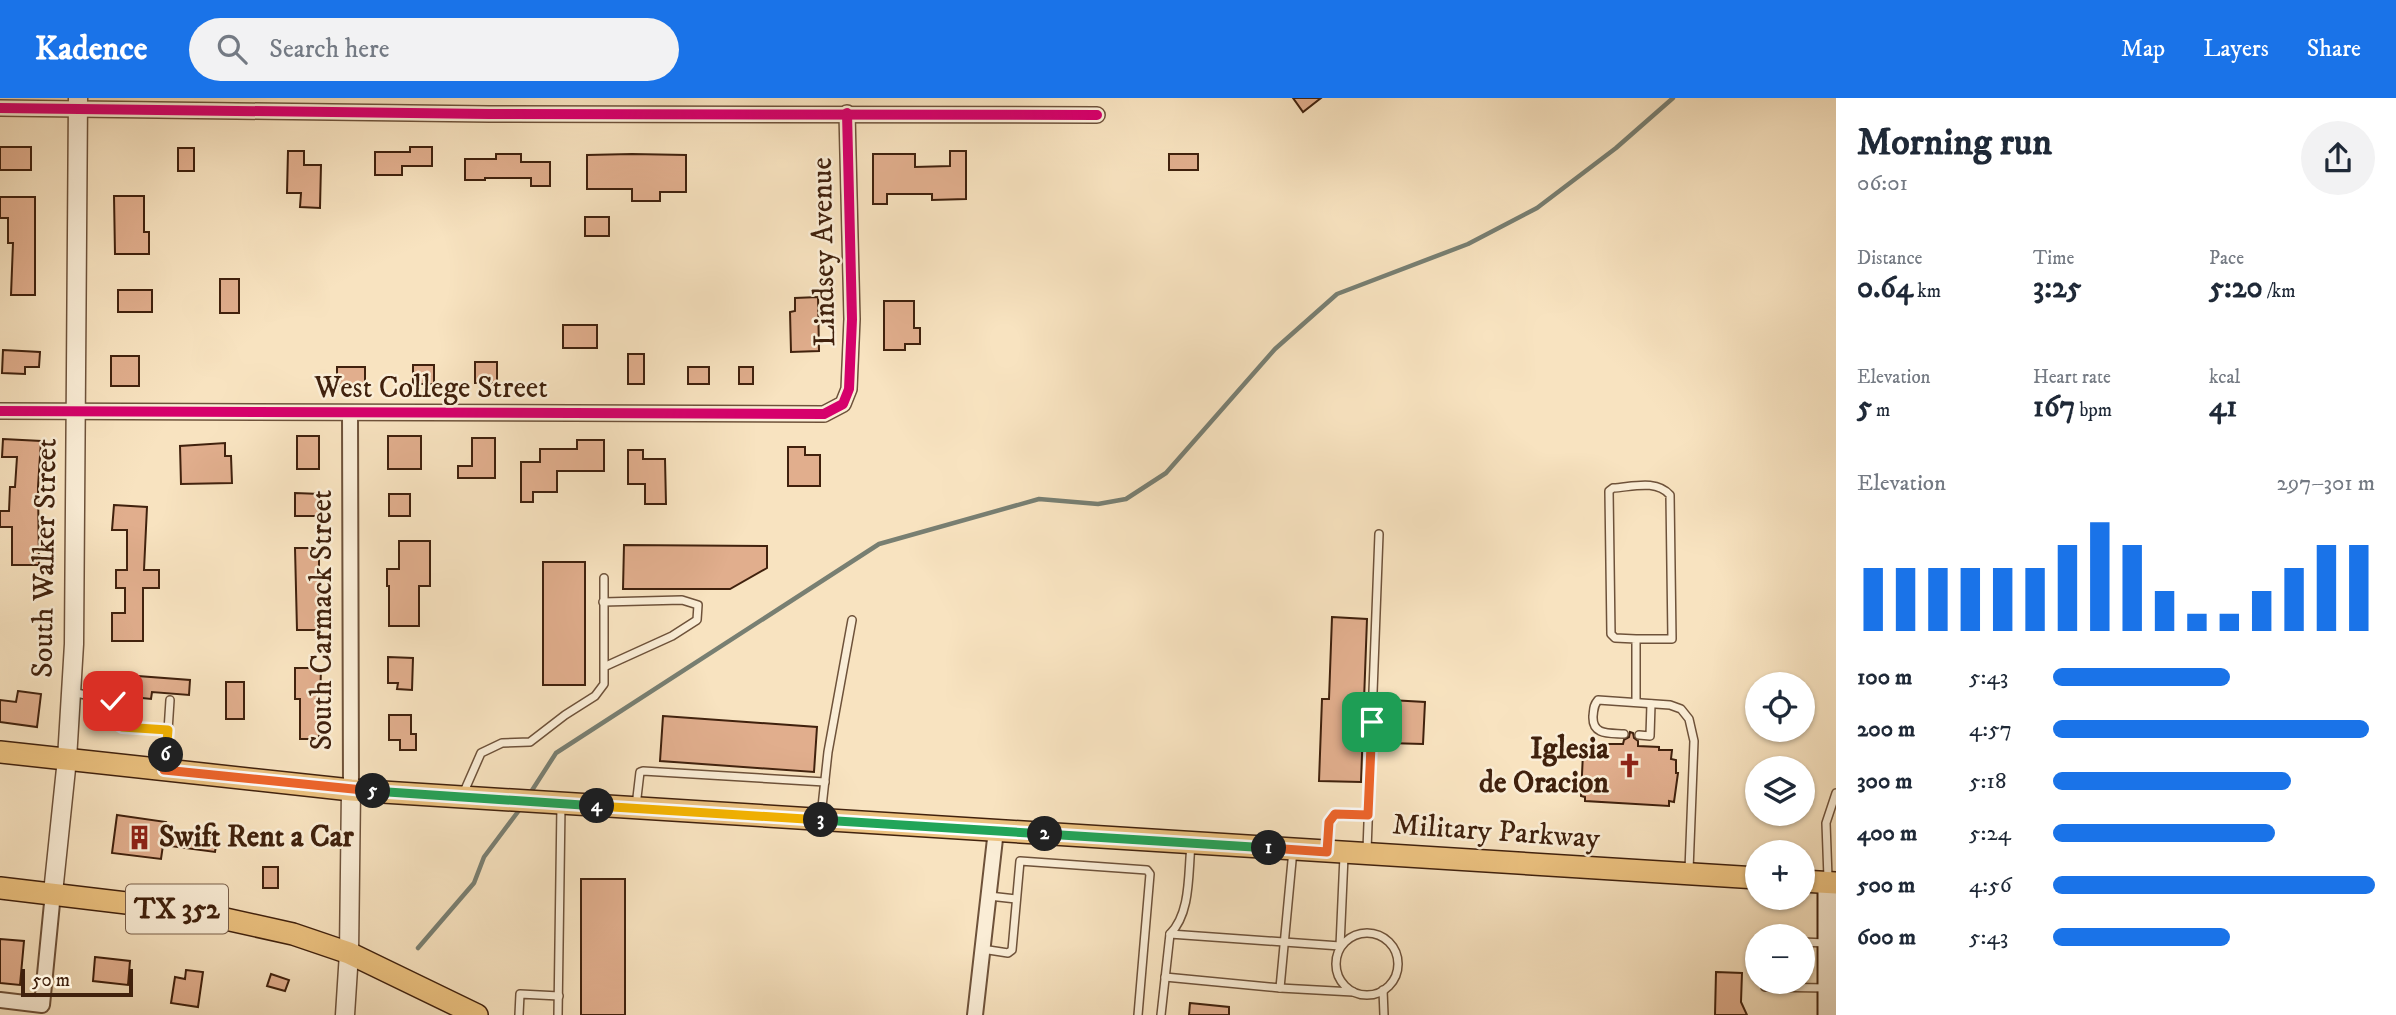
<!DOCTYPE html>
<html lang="en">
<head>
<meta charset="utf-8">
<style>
	:root { --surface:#fff; --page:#f2f2f3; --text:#1f2937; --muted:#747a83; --accent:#1a73e8 }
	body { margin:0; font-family:"IM FELL DW Pica",serif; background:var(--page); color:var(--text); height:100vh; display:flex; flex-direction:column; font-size:26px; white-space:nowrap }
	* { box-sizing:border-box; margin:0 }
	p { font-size:23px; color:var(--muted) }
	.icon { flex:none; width:38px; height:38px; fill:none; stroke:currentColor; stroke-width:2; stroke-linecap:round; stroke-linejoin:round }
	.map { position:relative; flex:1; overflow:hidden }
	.sheet { display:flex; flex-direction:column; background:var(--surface); width:560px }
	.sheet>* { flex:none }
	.fabs { position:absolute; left:1745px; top:574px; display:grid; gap:14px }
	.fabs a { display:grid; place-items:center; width:70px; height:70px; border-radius:50%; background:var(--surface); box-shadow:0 2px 5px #0004; font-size:35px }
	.scale { position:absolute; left:21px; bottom:18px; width:112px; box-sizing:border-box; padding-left:7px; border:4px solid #40210d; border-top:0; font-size:19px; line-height:24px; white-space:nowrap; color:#40210d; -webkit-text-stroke:5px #faedd6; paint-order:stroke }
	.pin { position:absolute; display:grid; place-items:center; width:60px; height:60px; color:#fff; margin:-30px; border-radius:14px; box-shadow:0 4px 10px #0006 }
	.km { position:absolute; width:35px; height:35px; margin:-18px; border-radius:50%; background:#222; color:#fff; font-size:19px; line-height:35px; text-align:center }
	.round { display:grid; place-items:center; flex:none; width:74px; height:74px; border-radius:37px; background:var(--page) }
	.overview { display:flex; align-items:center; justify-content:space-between; height:119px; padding:0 21px }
	h1 { font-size:38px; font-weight:800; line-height:52px }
	.stats { display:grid; grid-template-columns:repeat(3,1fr); gap:10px; height:119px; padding:7px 21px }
	.stats div { display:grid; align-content:center }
	.stats b { font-size:30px; font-weight:800 }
	.stats small { font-size:19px; font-weight:400 }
	.stats p { font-size:19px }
	.chart { height:196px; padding:14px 21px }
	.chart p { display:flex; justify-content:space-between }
	.chart svg { width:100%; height:126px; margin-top:7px; stroke:var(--accent); stroke-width:6 }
	ul { padding:0 21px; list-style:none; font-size:23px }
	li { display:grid; grid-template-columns:112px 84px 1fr; align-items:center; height:52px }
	li i { height:18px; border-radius:9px; background:var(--accent) }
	header { display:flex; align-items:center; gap:42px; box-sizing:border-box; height:98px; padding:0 35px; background:var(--accent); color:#fff }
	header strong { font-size:33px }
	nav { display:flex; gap:38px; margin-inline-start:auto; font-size:24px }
	.search { width:490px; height:63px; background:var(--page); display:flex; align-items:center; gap:18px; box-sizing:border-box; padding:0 24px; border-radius:38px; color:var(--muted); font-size:26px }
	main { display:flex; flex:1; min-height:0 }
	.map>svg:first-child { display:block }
</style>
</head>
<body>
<header>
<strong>Kadence</strong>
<div class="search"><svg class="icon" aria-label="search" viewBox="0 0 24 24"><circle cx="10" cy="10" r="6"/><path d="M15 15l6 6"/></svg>Search here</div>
<nav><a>Map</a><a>Layers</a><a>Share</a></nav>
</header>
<main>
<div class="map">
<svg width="1836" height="917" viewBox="0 0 1836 917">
	<rect width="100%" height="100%" fill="#f8e3c0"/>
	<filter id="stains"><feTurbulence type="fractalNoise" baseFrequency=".00286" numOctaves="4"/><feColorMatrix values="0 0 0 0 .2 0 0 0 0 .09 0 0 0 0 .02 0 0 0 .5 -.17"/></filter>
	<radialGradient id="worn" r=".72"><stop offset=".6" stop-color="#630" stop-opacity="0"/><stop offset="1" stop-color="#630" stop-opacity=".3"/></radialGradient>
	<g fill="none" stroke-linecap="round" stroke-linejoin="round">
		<!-- stream -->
		<g stroke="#787f72" stroke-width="4.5">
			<path d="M529,697L556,655L879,446L1039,401L1098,406L1126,401L1166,375L1275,251L1337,196L1468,146L1537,110L1616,50L1673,0"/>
			<path d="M418,850L474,785L484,759L520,711"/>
		</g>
	</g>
	<!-- building -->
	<g fill="#e1ae8d" stroke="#40210d" stroke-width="2">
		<path d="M1293,0H1321L1303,14Z"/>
		<rect x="0" y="49" width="31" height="23"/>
		<path d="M410,49H432V68H402V77H375V54H410Z"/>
		<rect x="178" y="50" width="16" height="23"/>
		<path d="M288,53H304V67H321L320,110L300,109L301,95H287Z"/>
		<path d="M950,53H966V101L932,102V96H887V106H873V56H915V69L950,68Z"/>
		<path d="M496,56H521V64H550V88H531V80H485V82H465V61H496Z"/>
		<path d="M632,56L686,57V94H660V103H632V91H587V57Z"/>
		<rect x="1169" y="56" width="29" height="16"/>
		<path d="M114,98H144V134H149V156H115Z"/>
		<path d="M0,99H35V197H11L13,145H8V120H0Z"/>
		<rect x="585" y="119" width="24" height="19"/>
		<rect x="220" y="181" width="19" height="34"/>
		<rect x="118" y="192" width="34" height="22"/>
		<path d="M818,199L819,253L791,254L790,214L795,213V200Z"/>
		<path d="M884,203H914V230H920V246H905V252H884Z"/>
		<rect x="563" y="227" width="34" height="23"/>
		<path d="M3,252L40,254L39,269H25V276L2,275Z"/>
		<rect x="628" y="256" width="16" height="30"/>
		<rect x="111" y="258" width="28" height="30"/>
		<rect x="475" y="264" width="22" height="21"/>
		<rect x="413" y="267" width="21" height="19"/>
		<rect x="337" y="269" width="28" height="19"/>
		<rect x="688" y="269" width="21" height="17"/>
		<rect x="739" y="269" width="14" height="17"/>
		<rect x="297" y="338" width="22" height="33"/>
		<rect x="388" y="338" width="33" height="33"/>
		<path d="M472,340H495V380H458V368H472Z"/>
		<path d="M3,341L41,343L38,389L39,467H12V429H0V413H9L10,389H15L17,359H2Z"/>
		<path d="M577,342H604V373H557V394H533V404H521V364H540V351H577Z"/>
		<path d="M225,345V358H231L232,385L181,386L180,348Z"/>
		<path d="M788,349H805V357H820V388H788Z"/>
		<path d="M628,352H643V361H665L666,406H645V386H628Z"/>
		<path d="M295,395L320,396L319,418H295Z"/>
		<rect x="389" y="396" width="21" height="22"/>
		<path d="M114,407L147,409L144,472H159V490H143V543H112V515H125V490H116V472H127V432H112Z"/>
		<path d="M399,443H430V488H419V528H389V488H387V471H399Z"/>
		<path d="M624,447L767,448V470L730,491H623Z"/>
		<path d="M295,450H319V532H297Z"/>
		<rect x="543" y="464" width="42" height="123"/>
		<path d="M1332,519L1367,521L1361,684L1319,683L1322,601H1329Z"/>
		<path d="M388,559L413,560L412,592L397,591L398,585H388Z"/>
		<path d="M295,570H321L319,641H300V601H295Z"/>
		<path d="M98,575L190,582L189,597L152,594L151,601L133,599L134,591L97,588Z"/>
		<rect x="226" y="584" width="18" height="37"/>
		<path d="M18,593L41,596L37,629L0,624V602L16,604Z"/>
		<path d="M1390,602L1425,604L1423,646L1387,645Z"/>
		<path d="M389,617H411V636H416V652H400V642H389Z"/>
		<path d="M663,618L817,629L814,674L660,663Z"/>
		<path d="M1630,634L1633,635L1634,640L1638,643V648L1659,649V652H1672L1671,661L1676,662V675H1678L1674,704L1669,703V708L1585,703V699L1581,698L1583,655H1588L1589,646H1623L1624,642L1629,639Z"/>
		<path d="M117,717L166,724L164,733L217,741L215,754L163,747L161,761L112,755Z"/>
		<rect x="263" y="769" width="15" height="21"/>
		<rect x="581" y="781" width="44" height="136"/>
		<path d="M0,841L24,843L20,887L0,885Z"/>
		<path d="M95,859L130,863L128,887L93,883Z"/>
		<path d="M186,872L203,874L198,909L171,905L175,879L185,881Z"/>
		<path d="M1716,874L1742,875L1741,904L1747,917H1715Z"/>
		<path d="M271,876L289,882L285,893L267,888Z"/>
		<path d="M1190,905L1229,909V917H1189Z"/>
	</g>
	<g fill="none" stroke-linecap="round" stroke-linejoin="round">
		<defs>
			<g id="service">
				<path d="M603,504L682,502L698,507L697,522L672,538L606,568"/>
				<path d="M1636,541L1615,540L1611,536L1609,393L1613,390C1632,389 1656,381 1670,397L1672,541H1636V604"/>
				<path d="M72,594L113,603L116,625L122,629L168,633L170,602"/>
				<path d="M1624,636C1610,635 1592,638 1593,618C1594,611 1593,608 1598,602L1670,607L1681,611L1689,621L1694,643L1689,772"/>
				<path d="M1639,637L1650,638L1651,606"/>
				<path d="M165,668L168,633"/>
				<path d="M463,696L481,655L502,645L530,644L565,617L595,598L604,586V480"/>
				<path d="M636,708L640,674L643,673L825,684"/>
				<path d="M821,718L828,654L852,522"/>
				<path d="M1327,749L1329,724L1336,716L1368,717"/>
				<path d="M1367,752L1379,436"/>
				<path d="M1828,780L1826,725L1836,695"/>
				<path d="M989,798L1016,801"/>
				<circle cx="1367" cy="866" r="31"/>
				<path d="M1170,836C1191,815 1188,776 1191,747"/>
				<path d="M1802,844L1826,845"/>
				<path d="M982,851L1008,855L1012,852L1020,763L1147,772L1150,776L1138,917"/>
				<path d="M1165,879L1280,890L1293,752"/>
				<path d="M1765,884V889L1827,890"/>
				<path d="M1280,890L1353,894"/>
				<path d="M1383,892L1384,917"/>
				<path d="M519,917L520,896L559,898"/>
				<path d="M558,917L561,707"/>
				<path d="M1161,917L1170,836L1340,848L1344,758"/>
			</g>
			<g id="minor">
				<path d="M0,10L489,16L1097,17"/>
				<path d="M0,313L824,316L843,306L849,291L852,221L847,15"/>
				<path d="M350,315L351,692"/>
				<path d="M0,902L42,907L53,795"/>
				<path d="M975,917L996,732"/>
			</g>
			<g id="tertiary">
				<path d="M53,795L67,661L74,546L78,0"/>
				<path d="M345,917L349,855L351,692"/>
			</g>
			<path id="secondary" d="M1828,785V917"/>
			<g id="primary">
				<path d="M0,654L351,692L1757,780"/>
				<path d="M1802,783L1836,785"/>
				<path d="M0,790L185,812L293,836L349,855L477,917"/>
			</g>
		</defs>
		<!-- service casing -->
		<use href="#service" stroke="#6e523a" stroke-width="10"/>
		<!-- minor casing -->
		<use href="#minor" stroke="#6e523a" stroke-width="18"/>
		<!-- tertiary casing -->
		<use href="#tertiary" stroke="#6e523a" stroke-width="21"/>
		<!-- secondary casing -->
		<use href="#secondary" stroke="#40210d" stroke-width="23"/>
		<!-- primary casing -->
		<use href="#primary" stroke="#40210d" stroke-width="24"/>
		<!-- service -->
		<use href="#service" stroke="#faedd6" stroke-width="7"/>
		<!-- minor -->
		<use href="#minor" stroke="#faedd6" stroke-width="14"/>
		<!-- tertiary -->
		<use href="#tertiary" stroke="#faedd6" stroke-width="18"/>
		<!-- secondary -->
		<use href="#secondary" stroke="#faedd6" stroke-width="19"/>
		<!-- primary -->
		<use href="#primary" stroke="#ecc280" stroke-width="21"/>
		<defs>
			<g id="cycleway">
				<path d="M0,10L489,16L1097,17"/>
				<path d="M0,313L824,316L843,306L849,291L852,221L847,15"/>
			</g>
		</defs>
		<!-- cycleway casing -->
		<use href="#cycleway" stroke="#faedd6" stroke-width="15"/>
		<!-- cycleway -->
		<use href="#cycleway" stroke="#d6006c" stroke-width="10"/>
	</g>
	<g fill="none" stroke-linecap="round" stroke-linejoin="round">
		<defs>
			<path id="split-1" d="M1269,750L1327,754L1329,724L1335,716L1368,717L1372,624"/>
			<path id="split-2" d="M1045,736L1269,750"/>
			<path id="split-3" d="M821,722L1045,736"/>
			<path id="split-4" d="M597,708L821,722"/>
			<path id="split-5" d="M373,693L597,708"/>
			<path id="split-6" d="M166,657L164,672L373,693"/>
			<path id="split-7" d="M113,603L116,625L122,629L168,632L166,657"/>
		</defs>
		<!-- split-1 casing -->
		<use href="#split-1" stroke="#fff" stroke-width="14"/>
		<!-- split-2 casing -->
		<use href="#split-2" stroke="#fff" stroke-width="14"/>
		<!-- split-3 casing -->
		<use href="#split-3" stroke="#fff" stroke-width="14"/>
		<!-- split-4 casing -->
		<use href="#split-4" stroke="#fff" stroke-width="14"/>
		<!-- split-5 casing -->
		<use href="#split-5" stroke="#fff" stroke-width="14"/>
		<!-- split-6 casing -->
		<use href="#split-6" stroke="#fff" stroke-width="14"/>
		<!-- split-7 casing -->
		<use href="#split-7" stroke="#fff" stroke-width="14"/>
		<!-- split-1 -->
		<use href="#split-1" stroke="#f0652b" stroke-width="9"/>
		<!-- split-2 -->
		<use href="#split-2" stroke="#22a559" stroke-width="9"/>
		<!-- split-3 -->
		<use href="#split-3" stroke="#22a559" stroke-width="9"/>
		<!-- split-4 -->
		<use href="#split-4" stroke="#f5b400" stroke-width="9"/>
		<!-- split-5 -->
		<use href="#split-5" stroke="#22a559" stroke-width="9"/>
		<!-- split-6 -->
		<use href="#split-6" stroke="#f0652b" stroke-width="9"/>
		<!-- split-7 -->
		<use href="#split-7" stroke="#f5b400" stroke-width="9"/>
	</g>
	<!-- icons -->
	<defs>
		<symbol id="church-bare" viewBox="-9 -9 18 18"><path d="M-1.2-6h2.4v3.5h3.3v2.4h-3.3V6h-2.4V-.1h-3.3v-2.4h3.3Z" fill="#8f2418" stroke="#faedd6" stroke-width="2.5" paint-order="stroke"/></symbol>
		<symbol id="building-bare" viewBox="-9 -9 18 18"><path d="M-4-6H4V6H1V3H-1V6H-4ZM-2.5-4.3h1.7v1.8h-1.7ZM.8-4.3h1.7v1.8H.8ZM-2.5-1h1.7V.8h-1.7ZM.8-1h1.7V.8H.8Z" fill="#8f2418" stroke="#faedd6" stroke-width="2.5" paint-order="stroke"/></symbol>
	</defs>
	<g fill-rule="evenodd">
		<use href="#church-bare" x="1612" y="650" width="35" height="35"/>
		<use href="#building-bare" x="122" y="722" width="35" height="35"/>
	</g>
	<g text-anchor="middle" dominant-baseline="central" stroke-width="5" stroke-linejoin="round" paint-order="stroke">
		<!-- shield labels -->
		<rect fill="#faedd6" stroke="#785e49" stroke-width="2" x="126" y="786.5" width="102" height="49" rx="5"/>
		<g font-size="28" font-weight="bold" fill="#40210d">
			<text x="177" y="811">TX 352</text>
		</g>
		<!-- street labels -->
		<g font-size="30" fill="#40210d" stroke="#faedd6">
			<text transform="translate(824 154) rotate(-91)">Lindsey Avenue</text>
			<text x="431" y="290">West College Street</text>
			<text transform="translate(45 460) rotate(-89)">South Walker Street</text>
			<text transform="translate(322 522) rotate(-90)">South Carmack Street</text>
			<text transform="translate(1496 734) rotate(4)">Military Parkway</text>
		</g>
		<!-- poi labels -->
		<g font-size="30" font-weight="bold" fill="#40210d" stroke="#faedd6" text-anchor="end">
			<text x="1609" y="651">Iglesia<tspan x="1609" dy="34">de Oracion</tspan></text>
			<text x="159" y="739" text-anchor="start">Swift Rent a Car</text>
		</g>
	</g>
	<rect width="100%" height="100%" filter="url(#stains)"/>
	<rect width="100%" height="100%" fill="url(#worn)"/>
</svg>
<div class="fabs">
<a><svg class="icon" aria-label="locate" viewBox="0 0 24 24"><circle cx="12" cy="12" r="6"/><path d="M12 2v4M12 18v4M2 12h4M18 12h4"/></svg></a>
<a><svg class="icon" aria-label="layers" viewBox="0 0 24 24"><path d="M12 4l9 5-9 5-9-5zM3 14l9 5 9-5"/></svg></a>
<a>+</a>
<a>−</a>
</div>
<div class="scale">50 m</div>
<div class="pin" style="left:1372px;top:624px;background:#1e9e55"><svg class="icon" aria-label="arrive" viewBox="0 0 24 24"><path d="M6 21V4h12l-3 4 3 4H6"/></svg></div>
<div class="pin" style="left:113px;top:603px;background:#d93025"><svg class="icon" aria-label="check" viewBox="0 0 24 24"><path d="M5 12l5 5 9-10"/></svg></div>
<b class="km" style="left:1269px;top:750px">1</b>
<b class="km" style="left:1045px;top:736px">2</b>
<b class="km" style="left:821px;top:722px">3</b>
<b class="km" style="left:597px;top:708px">4</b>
<b class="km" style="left:373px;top:693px">5</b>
<b class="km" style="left:166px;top:657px">6</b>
</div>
<section class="sheet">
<div class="overview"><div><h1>Morning run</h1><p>06:01</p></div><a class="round"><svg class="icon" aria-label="share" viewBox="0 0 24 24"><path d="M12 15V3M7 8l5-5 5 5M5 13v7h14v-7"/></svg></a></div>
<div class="stats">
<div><p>Distance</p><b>0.64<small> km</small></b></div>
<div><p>Time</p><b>3:25</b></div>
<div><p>Pace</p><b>5:20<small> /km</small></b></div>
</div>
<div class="stats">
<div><p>Elevation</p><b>5<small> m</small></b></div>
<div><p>Heart rate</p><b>167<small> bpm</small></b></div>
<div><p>kcal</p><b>41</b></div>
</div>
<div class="chart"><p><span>Elevation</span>297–301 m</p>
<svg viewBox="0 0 160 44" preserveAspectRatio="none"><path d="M5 44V22M15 44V22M25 44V22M35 44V22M45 44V22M55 44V22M65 44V14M75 44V6M85 44V14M95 44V30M105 44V38M115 44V38M125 44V30M135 44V22M145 44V14M155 44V14"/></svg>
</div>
<ul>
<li><b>100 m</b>5:43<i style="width:55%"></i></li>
<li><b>200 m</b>4:57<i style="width:98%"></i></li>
<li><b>300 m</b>5:18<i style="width:74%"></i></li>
<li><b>400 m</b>5:24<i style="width:69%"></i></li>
<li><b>500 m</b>4:56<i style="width:100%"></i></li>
<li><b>600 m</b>5:43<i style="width:55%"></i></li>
</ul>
</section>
</main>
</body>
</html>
